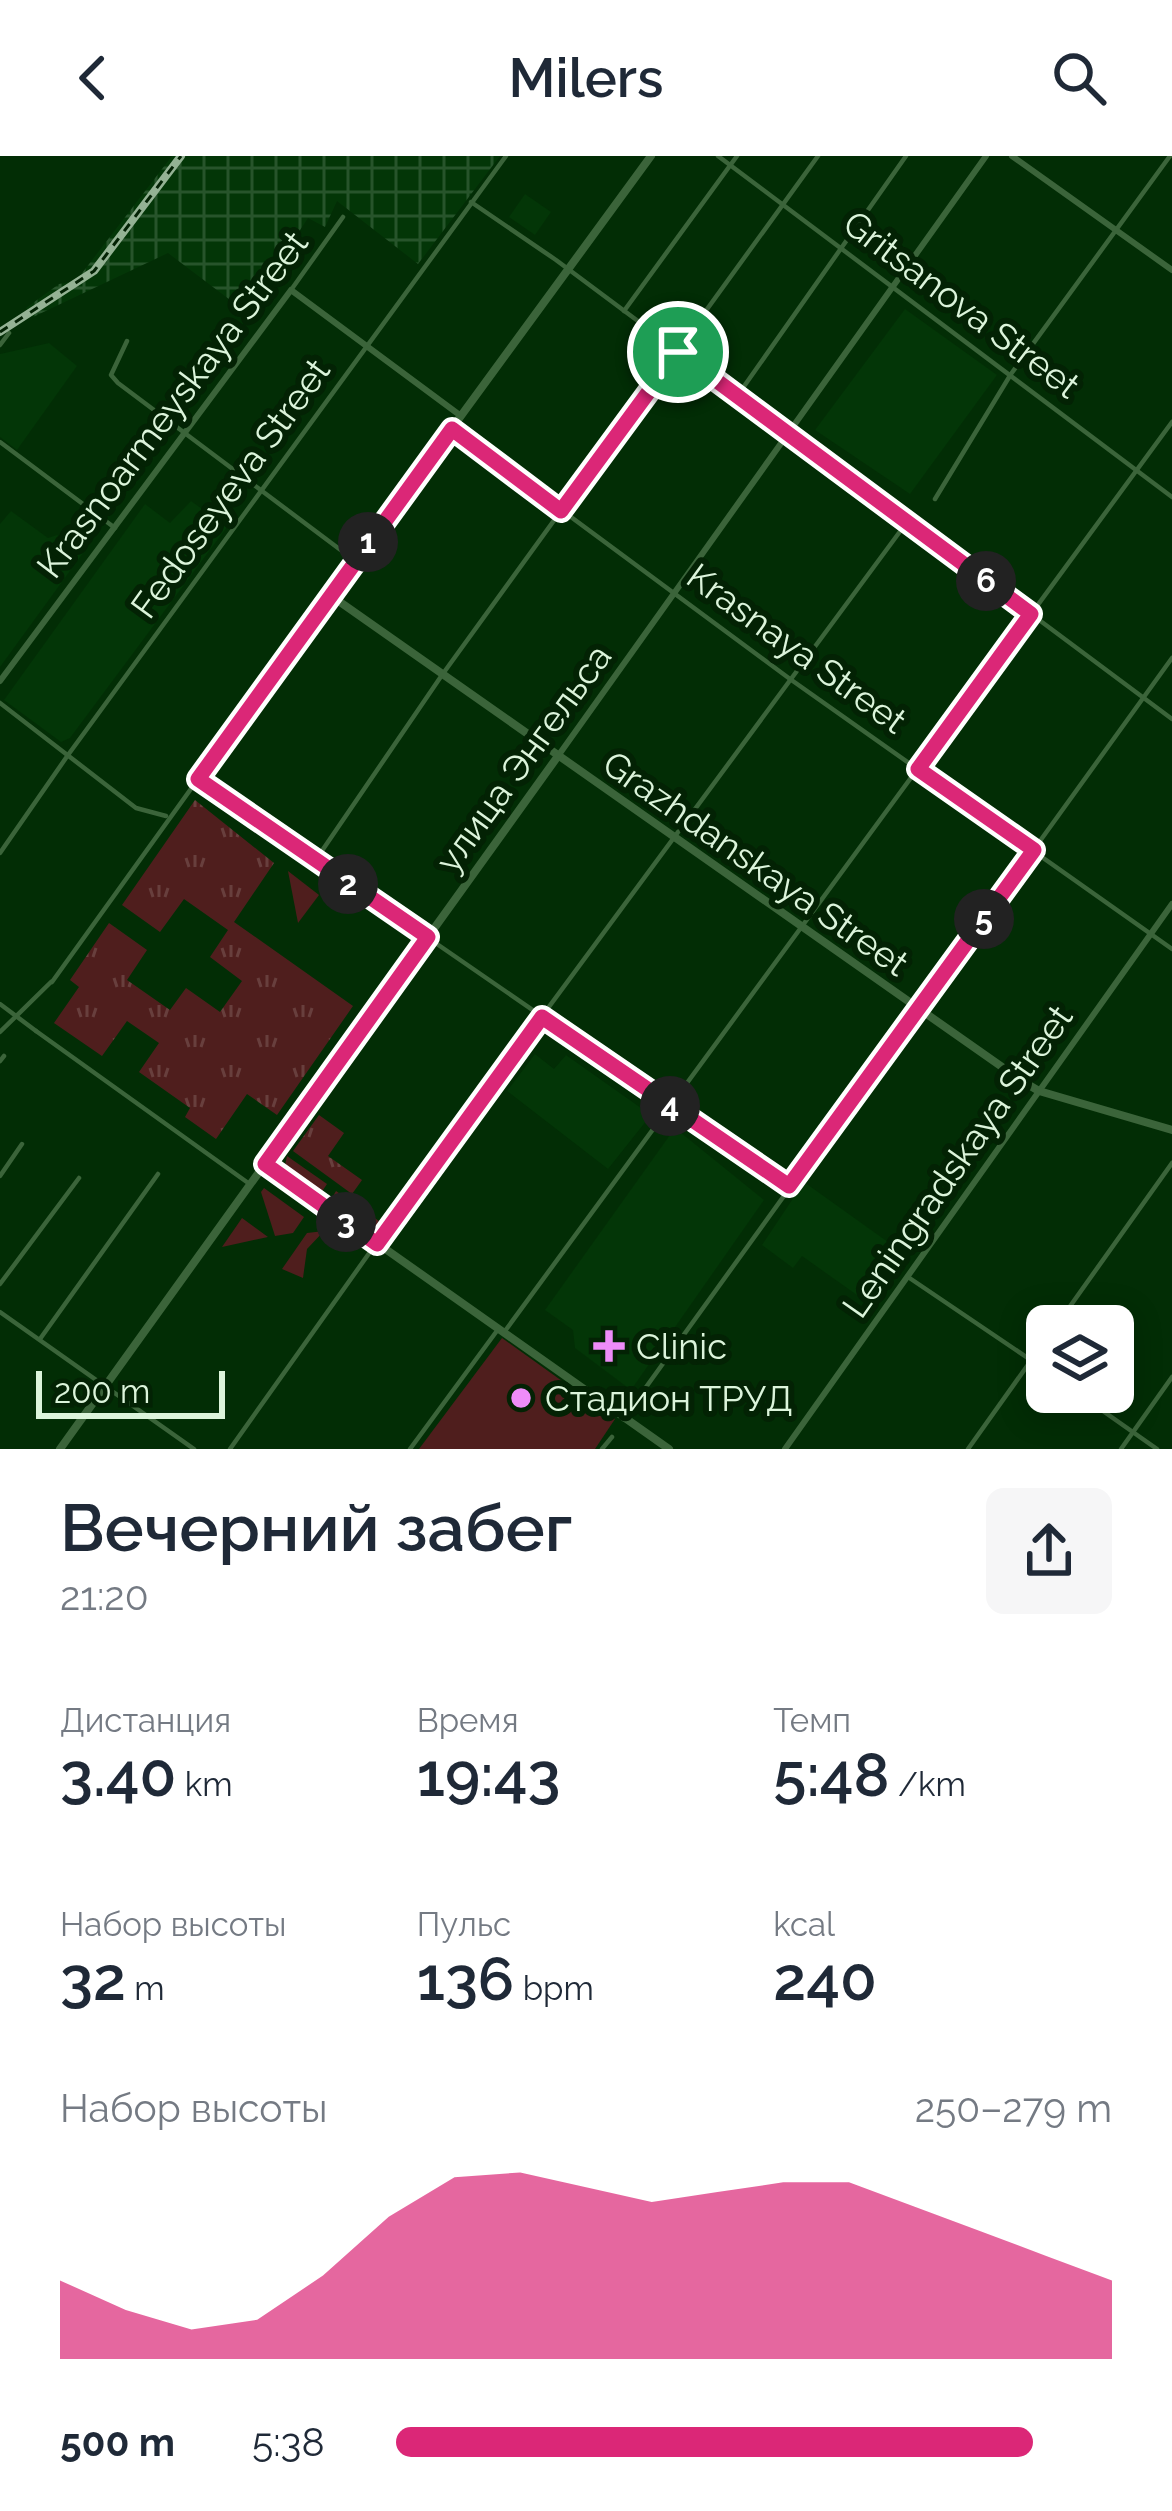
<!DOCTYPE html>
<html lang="ru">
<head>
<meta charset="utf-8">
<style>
	:root { --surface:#fff; --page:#f6f6f7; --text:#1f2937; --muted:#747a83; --accent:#db2777 }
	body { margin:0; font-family:Raleway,sans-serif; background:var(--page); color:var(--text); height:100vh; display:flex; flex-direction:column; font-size:45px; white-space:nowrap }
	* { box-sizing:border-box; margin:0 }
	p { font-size:39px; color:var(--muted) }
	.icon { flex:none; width:66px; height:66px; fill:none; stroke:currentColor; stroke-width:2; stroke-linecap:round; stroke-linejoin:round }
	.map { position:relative; height:1293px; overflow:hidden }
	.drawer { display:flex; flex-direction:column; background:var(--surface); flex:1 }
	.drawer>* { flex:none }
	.controls { position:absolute; left:1026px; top:1149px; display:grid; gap:24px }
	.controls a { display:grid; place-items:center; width:108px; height:108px; border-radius:18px; background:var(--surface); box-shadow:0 6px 30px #0003; font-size:60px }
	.scale { position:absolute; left:36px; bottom:30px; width:189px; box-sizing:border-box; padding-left:12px; border:6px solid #dcf4db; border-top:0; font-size:33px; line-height:42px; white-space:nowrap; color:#dcf4db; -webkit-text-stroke:9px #032204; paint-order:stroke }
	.pin { position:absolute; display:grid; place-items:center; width:102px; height:102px; color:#fff; margin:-51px; border:6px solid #fff; border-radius:50%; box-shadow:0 3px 12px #0007 }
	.km { position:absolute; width:60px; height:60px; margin:-30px; border-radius:50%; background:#222; color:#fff; font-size:33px; line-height:60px; text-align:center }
	.round { display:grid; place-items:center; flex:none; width:126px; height:126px; border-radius:18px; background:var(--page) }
	.head { display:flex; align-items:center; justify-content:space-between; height:204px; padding:0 60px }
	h1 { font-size:66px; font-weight:600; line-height:90px }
	.stats { display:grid; grid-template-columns:repeat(3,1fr); gap:18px; height:204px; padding:12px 60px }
	.stats div { display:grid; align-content:center }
	.stats b { font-size:60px; font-weight:600 }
	.stats small { font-size:33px; font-weight:400 }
	.stats p { font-size:33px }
	.chart { height:336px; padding:24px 60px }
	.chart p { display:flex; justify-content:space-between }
	.chart svg { width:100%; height:216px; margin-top:12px; fill:var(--accent); opacity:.7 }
	ul { padding:0 60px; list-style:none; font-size:39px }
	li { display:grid; grid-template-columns:192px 144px 1fr; align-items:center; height:90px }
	li i { height:30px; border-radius:15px; background:var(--accent) }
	header { display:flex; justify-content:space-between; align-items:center; height:156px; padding:0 60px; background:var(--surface); font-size:54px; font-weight:600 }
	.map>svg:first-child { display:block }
</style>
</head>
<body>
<header><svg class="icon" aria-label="back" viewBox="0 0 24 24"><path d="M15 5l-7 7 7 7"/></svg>Milers<svg class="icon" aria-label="search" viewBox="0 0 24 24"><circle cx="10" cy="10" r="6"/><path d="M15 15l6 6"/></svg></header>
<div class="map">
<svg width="1172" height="1293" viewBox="0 0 1172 1293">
	<defs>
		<pattern id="industrial-grid" width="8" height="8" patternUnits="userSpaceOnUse" patternTransform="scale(3)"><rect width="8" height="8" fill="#033607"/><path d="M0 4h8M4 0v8" fill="none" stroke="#27542b"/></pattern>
		<pattern id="park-tufts" width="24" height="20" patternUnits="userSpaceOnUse" patternTransform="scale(3)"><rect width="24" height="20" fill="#4f1e1d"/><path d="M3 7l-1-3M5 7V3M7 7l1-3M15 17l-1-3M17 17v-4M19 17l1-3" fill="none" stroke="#683f3d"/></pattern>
	</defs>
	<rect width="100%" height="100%" fill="#022d05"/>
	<!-- built -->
	<g fill="#033607">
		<path d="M525,38L551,56L535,79L509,61Z"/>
		<path d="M905,153L997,219L910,338L815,274Z"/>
		<path d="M49,187L77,210L17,294L0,281V198Z"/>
		<path d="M191,345L227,371L70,582L61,586L4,544L145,348L170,367Z"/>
		<path d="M11,355L48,382L57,379L83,397L0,511V368Z"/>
		<path d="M535,898L554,913L566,899L651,959L608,1013L507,935Z"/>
		<path d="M675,972L764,1044L631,1234L575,1192L573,1174L545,1154Z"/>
		<path d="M804,1026L899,1094L864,1144L802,1100L793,1112L762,1089Z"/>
	</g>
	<!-- industrial -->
	<path fill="url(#industrial-grid)" d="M172,0H500L418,108L337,45L325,71L308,62L246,156L168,97L33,161L26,152L59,128L76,125Z"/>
	<!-- grass -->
	<g fill="#4f1e1d">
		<path d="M288,715L319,739L298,767Z"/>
		<path d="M287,1000L327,1028L319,1040L284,1014Z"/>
		<path d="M264,1032L304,1061L293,1077L275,1080L261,1036Z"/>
		<path d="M336,1035L379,1065L371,1076L329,1047Z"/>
		<path d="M242,1062L268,1081L222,1091Z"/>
		<path d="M324,1075L307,1093L303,1122L282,1113L307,1077Z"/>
		<path d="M502,1182L615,1263L595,1293H419Z"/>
	</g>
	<!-- park -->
	<g fill="url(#park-tufts)">
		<path d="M195,644L274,707L234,766L353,850L277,959L247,938L216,983L185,961L190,952L139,916L159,887L127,865L102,900L54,867L79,831L70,824L109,767L147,794L127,824L170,854L186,832L220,856L242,825L210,801L228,774L184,743L160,776L122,749Z"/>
		<path d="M319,959L344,977L328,1000L362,1024L352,1038L293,995Z"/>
	</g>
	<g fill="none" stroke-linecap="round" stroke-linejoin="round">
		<!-- pedestrian -->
		<g stroke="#3b643a" stroke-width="4.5">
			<path d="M291,134L343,61"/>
			<path d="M0,697L68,599"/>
			<path d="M0,848L36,875"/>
			<path d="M0,876L51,826"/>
			<path d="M0,905L4,900"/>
		</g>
		<!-- minor -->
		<g stroke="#3b643a" stroke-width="4.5">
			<path d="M718,0L1172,341"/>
			<path d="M471,46L556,104L1172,563"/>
			<path d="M624,155L737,0"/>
			<path d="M127,185L111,219L118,227L354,404"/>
			<path d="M0,189L9,177"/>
			<path d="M740,236L906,0"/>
			<path d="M452,273L790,523L1172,793"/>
			<path d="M0,286L115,372"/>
			<path d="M935,343L1011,218L1170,0"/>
			<path d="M0,547L136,652L166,660"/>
			<path d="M68,599L506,0"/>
			<path d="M198,623L789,1031"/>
			<path d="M315,705L442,519L818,0"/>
			<path d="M52,826L329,441"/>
			<path d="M36,875L251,1029"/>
			<path d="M0,1020L22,988"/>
			<path d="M908,1121L1047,1215"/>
			<path d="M0,1128L79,1022"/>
			<path d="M0,1156L194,1293"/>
			<path d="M1056,1170L1172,1007"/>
			<path d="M505,1175L1172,266"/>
			<path d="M40,1183L158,1018"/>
			<path d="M1076,1236L1157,1293"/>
			<path d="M623,1263L1172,502"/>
			<path d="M230,1293L424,1020L907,366"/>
			<path d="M410,1293L499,1172"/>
			<path d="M602,1293L612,1281"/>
			<path d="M968,1293L1047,1182"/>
			<path d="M1121,1293L1172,1221"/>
		</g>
		<!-- tertiary -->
		<g stroke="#3b643a" stroke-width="6">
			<path d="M1012,0L1172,114"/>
			<path d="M0,525L291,134L461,260"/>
			<path d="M558,600L986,0"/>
			<path d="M785,1293L1172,748"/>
		</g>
		<!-- secondary -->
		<g stroke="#3b643a" stroke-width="8">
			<path d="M651,0L330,439L1022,925L1039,935L1172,974"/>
			<path d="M265,1008L669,1293"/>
			<path d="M60,1293L558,600"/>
		</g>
		<defs>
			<path id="rail" d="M0,176L94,115L181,0"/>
		</defs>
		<!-- rail casing -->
		<use href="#rail" stroke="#94b294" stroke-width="8"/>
		<!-- rail -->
		<use href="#rail" stroke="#032204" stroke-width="3" stroke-dasharray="9" stroke-linecap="butt"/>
	</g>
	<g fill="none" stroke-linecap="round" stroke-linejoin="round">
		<defs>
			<path id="route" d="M678,196L1031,458L918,613L1034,694L789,1030L542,861L377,1088L265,1008L428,781L198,623L452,273L561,355Z"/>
		</defs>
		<!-- route casing -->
		<use href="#route" stroke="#fff" stroke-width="24"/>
		<!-- route -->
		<use href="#route" stroke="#db2777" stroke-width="15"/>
	</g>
	<!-- markers -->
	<g fill="#ee8cf8" stroke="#032204" stroke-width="4.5">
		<path d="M603 1172h12v12h12v12h-12v12h-12v-12h-12v-12h12z"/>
		<circle cx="521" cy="1242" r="12"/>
	</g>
	<g text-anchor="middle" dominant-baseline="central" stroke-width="12" stroke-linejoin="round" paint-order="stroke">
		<!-- street labels -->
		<g font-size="36" fill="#dcf4db" stroke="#032204">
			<text transform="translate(962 148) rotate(37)">Gritsanova Street</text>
			<text transform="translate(172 248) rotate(-53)">Krasnoarmeyskaya Street</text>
			<text transform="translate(230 332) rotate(-54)">Fedoseyeva Street</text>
			<text transform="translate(797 492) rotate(36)">Krasnaya Street</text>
			<text transform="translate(523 602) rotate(-54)">улица Энгельса</text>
			<text transform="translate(756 707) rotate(35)">Grazhdanskaya Street</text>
			<text transform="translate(957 1005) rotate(-55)">Leningradskaya Street</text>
		</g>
		<!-- poi labels -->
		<g font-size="36" fill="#dcf4db" stroke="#032204" text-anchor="start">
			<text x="636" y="1190">Clinic</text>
			<text x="545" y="1242">Стадион ТРУД</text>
		</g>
	</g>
</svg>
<div class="controls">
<a><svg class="icon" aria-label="layers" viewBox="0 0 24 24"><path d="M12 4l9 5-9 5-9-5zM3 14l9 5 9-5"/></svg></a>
</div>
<div class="scale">200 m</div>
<div class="pin" style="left:678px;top:196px;background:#1e9e55"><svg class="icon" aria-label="arrive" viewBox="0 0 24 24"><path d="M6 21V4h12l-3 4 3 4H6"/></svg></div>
<b class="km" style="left:368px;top:386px">1</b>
<b class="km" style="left:348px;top:728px">2</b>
<b class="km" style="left:346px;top:1066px">3</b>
<b class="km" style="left:670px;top:950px">4</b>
<b class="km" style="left:984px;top:763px">5</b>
<b class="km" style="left:986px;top:425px">6</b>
</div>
<section class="drawer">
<div class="head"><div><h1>Вечерний забег</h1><p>21:20</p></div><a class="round"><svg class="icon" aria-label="share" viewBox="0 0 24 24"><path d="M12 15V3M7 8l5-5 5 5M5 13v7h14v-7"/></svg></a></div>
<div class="stats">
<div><p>Дистанция</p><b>3.40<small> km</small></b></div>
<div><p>Время</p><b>19:43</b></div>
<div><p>Темп</p><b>5:48<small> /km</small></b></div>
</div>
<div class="stats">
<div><p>Набор высоты</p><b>32<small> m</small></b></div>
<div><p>Пульс</p><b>136<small> bpm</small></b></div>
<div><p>kcal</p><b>240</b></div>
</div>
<div class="chart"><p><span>Набор высоты</span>250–279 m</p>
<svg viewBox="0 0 160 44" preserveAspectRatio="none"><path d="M0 44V28L10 34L20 38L30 36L40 27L50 15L60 7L70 6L80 9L90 12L100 10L110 8L120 8L130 13L140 18L150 23L160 28V44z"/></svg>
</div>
<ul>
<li><b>500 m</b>5:38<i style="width:89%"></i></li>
</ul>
</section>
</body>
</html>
